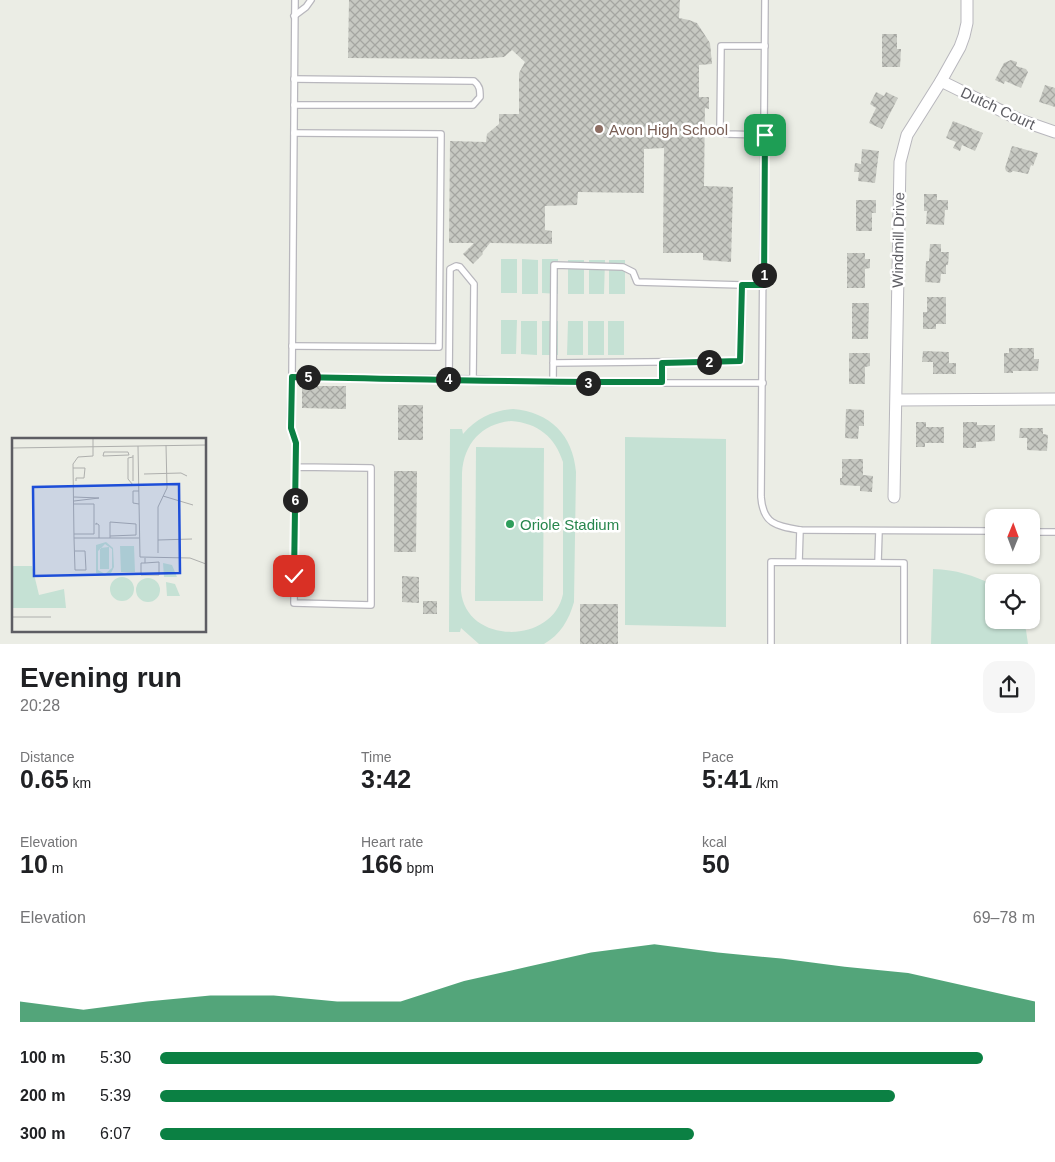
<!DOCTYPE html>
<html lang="en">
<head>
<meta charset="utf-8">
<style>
	:root { --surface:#fff; --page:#f6f6f6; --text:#202124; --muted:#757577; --accent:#0b8043 }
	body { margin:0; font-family:Arial,sans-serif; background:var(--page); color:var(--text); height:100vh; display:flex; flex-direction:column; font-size:19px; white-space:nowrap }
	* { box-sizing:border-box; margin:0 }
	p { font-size:16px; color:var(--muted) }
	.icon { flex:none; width:28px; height:28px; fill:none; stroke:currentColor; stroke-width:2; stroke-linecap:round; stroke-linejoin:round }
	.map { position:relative; height:644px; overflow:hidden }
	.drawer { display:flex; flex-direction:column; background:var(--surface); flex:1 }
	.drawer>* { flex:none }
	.needle { width:32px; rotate:1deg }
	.tools { position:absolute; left:985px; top:509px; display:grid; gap:10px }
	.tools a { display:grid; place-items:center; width:55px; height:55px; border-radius:10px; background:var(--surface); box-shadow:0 1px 4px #0004; font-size:25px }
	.pin { position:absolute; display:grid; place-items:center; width:42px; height:42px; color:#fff; margin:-21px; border-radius:10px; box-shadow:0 2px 8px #0006 }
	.km { position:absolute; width:25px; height:25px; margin:-12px; border-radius:50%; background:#222; color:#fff; font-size:14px; line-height:25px; text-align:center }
	.round { display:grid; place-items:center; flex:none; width:52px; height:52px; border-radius:15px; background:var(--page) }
	.head { display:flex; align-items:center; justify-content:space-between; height:85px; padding:0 20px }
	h1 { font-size:28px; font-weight:600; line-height:38px }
	.figures { display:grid; grid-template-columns:repeat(3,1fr); gap:8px; height:85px; padding:5px 20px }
	.figures div { display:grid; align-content:center }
	.figures b { font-size:25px; font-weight:600 }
	.figures small { font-size:14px; font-weight:400 }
	.figures p { font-size:14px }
	.chart { height:140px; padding:10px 20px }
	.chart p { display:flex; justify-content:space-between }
	.chart svg { width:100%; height:90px; margin-top:5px; fill:var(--accent); opacity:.7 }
	ul { padding:0 20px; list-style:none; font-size:16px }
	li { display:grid; grid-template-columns:80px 60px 1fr; align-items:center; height:38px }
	li i { height:12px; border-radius:6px; background:var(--accent) }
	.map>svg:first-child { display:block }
</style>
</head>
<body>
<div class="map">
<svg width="1055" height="645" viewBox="0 0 1055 645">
	<defs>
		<pattern id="building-cross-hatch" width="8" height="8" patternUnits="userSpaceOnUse" patternTransform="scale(1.25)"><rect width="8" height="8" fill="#c7c9c2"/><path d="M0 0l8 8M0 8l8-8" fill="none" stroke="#a5a6a1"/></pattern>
	</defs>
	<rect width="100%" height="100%" fill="#ebede5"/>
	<!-- pitch -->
	<g fill="#c5e1d4" fill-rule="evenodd">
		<rect x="501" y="259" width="16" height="34"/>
		<path d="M522,259L538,260V294H522Z"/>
		<path d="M542,259H558V294L542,293Z"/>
		<rect x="568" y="260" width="16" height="34"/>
		<path d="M589,260H605L604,294H589Z"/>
		<rect x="609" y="260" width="16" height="34"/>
		<path d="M501,320H517L516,354H501Z"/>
		<path d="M521,321H537V355L521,354Z"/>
		<rect x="542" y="321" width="16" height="34"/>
		<path d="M568,321H583V355H567Z"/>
		<rect x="588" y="321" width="16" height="34"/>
		<rect x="608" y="321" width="16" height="34"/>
		<path d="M513,409C550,412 573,435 576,472L574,602C569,620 560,635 544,644H479L461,628L460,632H449L450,429H462L463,434C477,418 492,411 513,409ZM511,421C538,423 555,437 563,462V594C553,645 466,645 461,591L462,473C464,443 482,424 511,421Z"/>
		<path d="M625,437L726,439V627L625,625Z"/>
		<path d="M476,447L544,448L543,601H475Z"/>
		<path d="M933,569C957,570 972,575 994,585V620H1021L1026,630L1028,644H931Z"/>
	</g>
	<!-- building -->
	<g fill="url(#building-cross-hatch)">
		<path d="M349,0H680L679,18L689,20L697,23L710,43L712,64L699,65V97H709V109L705,108L704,186L733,187L731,262L703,260V253H663L664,148L644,149V193L578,192L577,205L545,206V230L552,231V244L490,243L482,253L483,254L473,264L463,254L474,243H449L450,141L486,142L487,134L499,124V114H519V73L525,62L512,50L504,57L474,59L348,58Z"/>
		<path d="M882,34H897V49H901L900,67H882Z"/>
		<path d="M1011,60L1017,62L1016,66L1026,69L1028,72L1021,88L1005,81L1004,84L995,80L1004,63Z"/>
		<path d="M1045,85L1055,88V107L1039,102Z"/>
		<path d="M876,92L884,96L886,92L898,98L882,129L869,123L876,108L870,104Z"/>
		<path d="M953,121L983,133L975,151L962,145L960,151L953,148L956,142L946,138Z"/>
		<path d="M1012,146L1038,153L1033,166L1031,165L1028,174L1013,171L1010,173L1006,171L1005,168Z"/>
		<path d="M862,149L879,151L875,183L858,181L859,172H854L855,163L861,164Z"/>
		<path d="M924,194H937V200H948V210H945L944,225L926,224L927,211H924Z"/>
		<path d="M856,200H876V213H872V231H856Z"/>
		<path d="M930,244H941V252H949L948,265H946V274H941L940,283L925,282L926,261H929Z"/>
		<path d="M847,253H865V259H870V268L865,269V288H847Z"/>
		<path d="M927,297H946V324H936V329H923V312H927Z"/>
		<path d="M852,303H869L868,339H852Z"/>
		<path d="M1009,348H1034V359H1039L1038,371H1013V373H1004V353H1009Z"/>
		<path d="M923,351L949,352V363H956V374H933V362H922Z"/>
		<path d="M849,353H870V366L865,367V384H849Z"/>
		<path d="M302,386H346V409L302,408Z"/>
		<rect x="398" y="405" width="25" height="35"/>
		<path d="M846,409L864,410V426H859L858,439L845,438Z"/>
		<path d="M916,422H926V427H944V443H925V447H916Z"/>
		<path d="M963,422H977V425H995V441L976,442V448H963Z"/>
		<path d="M1020,428H1043V434L1048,435L1047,451L1027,450V438H1019Z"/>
		<path d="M842,459H863V475L873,476L872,492L860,491V486L840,485V478H842Z"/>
		<path d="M394,471H417L416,552H394Z"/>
		<path d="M402,576L419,577V603L402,602Z"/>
		<rect x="423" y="601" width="14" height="13"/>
		<rect x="580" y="604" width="38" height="41"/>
	</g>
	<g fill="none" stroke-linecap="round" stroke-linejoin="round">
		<defs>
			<g id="lane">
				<path d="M295,0L292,377L473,379L553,383H763"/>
				<path d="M765,0L761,497C763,524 776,526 800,530L994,531"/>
				<path d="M294,16L306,7L311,0"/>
				<path d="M294,105H473L480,97C480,90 480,86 474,81L294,79"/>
				<path d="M765,135L726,134L722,132L720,127L721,46H765"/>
				<path d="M742,285H764"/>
				<path d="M292,346L439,347L441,134L294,133"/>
				<path d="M662,363V382"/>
				<path d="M292,377L290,417L291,428L296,443V454L294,603L371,605V468L296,467"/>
				<path d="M449,379L450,269L456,266L460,267L474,284L473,379"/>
				<path d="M553,383L554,265L623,267L633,272L637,282L742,285L740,361L553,363"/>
				<path d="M1031,532H1055"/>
				<path d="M799,562L800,530"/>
				<path d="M878,562L879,531"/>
				<path d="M771,645V562L904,563V645"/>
			</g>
			<g id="street">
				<path d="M941,81L1020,120L1055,132"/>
				<path d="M897,400L1055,399"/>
				<path d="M894,497L900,162L907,135L941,81L960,47L964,36L967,23V0"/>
			</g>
		</defs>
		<!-- lane casing -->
		<use href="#lane" stroke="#b8b7bd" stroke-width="8"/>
		<!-- street casing -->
		<use href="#street" stroke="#b8b7bd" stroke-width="13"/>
		<!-- lane -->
		<use href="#lane" stroke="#fff" stroke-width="5.5"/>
		<!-- street -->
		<use href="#street" stroke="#fff" stroke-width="11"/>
	</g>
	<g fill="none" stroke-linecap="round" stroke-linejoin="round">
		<defs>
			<path id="route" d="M294,576L296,443L291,428L292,377C415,379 539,383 662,382V363L740,361L742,285H764L765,135"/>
		</defs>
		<!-- route casing -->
		<use href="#route" stroke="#fff" stroke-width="10"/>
		<!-- route -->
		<use href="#route" stroke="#0b8043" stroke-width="6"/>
	</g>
	<!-- markers -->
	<circle fill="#8d6e63" stroke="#fff" stroke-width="2" cx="599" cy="129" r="5"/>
	<circle fill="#2e9e5b" stroke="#fff" stroke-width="2" cx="510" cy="524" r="5"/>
	<g text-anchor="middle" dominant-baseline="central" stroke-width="5" stroke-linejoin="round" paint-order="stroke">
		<!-- street labels -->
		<g font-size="15" fill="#5d5d63" stroke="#fff">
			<text transform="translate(998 108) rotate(25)">Dutch Court</text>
			<text transform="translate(898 240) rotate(-89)">Windmill Drive</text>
		</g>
		<!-- education labels -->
		<g font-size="15" fill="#785e54" stroke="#fff" text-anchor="start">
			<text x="609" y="129">Avon High School</text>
		</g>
		<!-- leisure labels -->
		<g font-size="15" fill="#27864d" stroke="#fff" text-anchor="start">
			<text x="520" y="524">Oriole Stadium</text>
		</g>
	</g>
	<!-- overview -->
	<g transform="translate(12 438)">
		<rect width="194" height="194" fill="#ebede5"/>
		<path d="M0,128H20L27,157L52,151L54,170H0Z" fill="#c5e1d4"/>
		<path d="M94,104L101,110L102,129L99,135L93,138L84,135V107ZM93,106L100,111V130L93,136L86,132V113ZM108,108H122L123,134H109ZM97,109V131H88V110ZM151,125L160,127L165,139H152ZM98 151a12 12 0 1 1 24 0a12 12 0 1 1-24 0ZM124 152a12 12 0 1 1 24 0a12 12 0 1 1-24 0ZM154,144L163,146L168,158H155Z" fill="#c5e1d4" fill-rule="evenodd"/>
		<path fill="none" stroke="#aeafad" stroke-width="1" d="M81,0V18L66,19L61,26L62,100H127M126,8L128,119L178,120L194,126M0,10L194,7M92,14H116L117,17L91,18ZM121,17V43M121,19L116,20V41L121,47M61,30H73L72,40H64V43M132,36L169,35L175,38M127,53H121V65L127,66M151,58L181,67M62,59L87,60L62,63M62,66H82V96H62M84,87V85L87,87V100M62,100L63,132H74L73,113H63M98,100V84L124,86V97L98,98M146,102L180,101M146,115V69L155,50L154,7M133,125L147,124V137H129V125H133V120M0,179H39"/>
		<path fill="#1d4ed8" fill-opacity="0.15" stroke="#1d4ed8" stroke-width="2.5" d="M167,46L168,135L22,138L21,49Z"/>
		<rect width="194" height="194" fill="none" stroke="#5d5d63" stroke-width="2.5"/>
	</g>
</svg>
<div class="tools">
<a><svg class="needle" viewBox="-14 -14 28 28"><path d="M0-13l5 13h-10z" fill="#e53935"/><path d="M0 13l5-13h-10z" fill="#757577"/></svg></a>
<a><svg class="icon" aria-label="locate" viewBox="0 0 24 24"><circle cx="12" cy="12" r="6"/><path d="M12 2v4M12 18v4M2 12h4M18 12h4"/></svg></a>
</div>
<div class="pin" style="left:765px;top:135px;background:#1e9e55"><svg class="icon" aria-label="arrive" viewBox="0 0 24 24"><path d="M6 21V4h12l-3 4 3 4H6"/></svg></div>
<div class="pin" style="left:294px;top:576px;background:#d93025"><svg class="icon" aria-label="check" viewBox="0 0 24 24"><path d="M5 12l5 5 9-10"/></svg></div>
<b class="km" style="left:764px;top:275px">1</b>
<b class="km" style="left:709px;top:362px">2</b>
<b class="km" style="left:588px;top:383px">3</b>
<b class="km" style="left:448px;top:379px">4</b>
<b class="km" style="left:308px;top:377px">5</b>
<b class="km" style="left:295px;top:500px">6</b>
</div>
<section class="drawer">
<div class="head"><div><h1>Evening run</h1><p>20:28</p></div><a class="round"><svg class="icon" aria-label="share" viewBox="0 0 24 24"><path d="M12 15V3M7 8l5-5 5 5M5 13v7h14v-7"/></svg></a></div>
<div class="figures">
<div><p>Distance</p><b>0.65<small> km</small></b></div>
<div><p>Time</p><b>3:42</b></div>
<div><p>Pace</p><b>5:41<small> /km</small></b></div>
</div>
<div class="figures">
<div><p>Elevation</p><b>10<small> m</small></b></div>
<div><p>Heart rate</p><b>166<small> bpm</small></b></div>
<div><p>kcal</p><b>50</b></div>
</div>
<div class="chart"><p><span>Elevation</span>69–78 m</p>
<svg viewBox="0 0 160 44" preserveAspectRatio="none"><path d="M0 44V34L10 38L20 34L30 31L40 31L50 34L60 34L70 24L80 17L90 10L100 6L110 10L120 13L130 17L140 20L150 27L160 34V44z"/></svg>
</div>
<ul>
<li><b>100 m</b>5:30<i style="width:94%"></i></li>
<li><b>200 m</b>5:39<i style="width:84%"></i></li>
<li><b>300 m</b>6:07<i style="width:61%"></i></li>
</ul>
</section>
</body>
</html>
